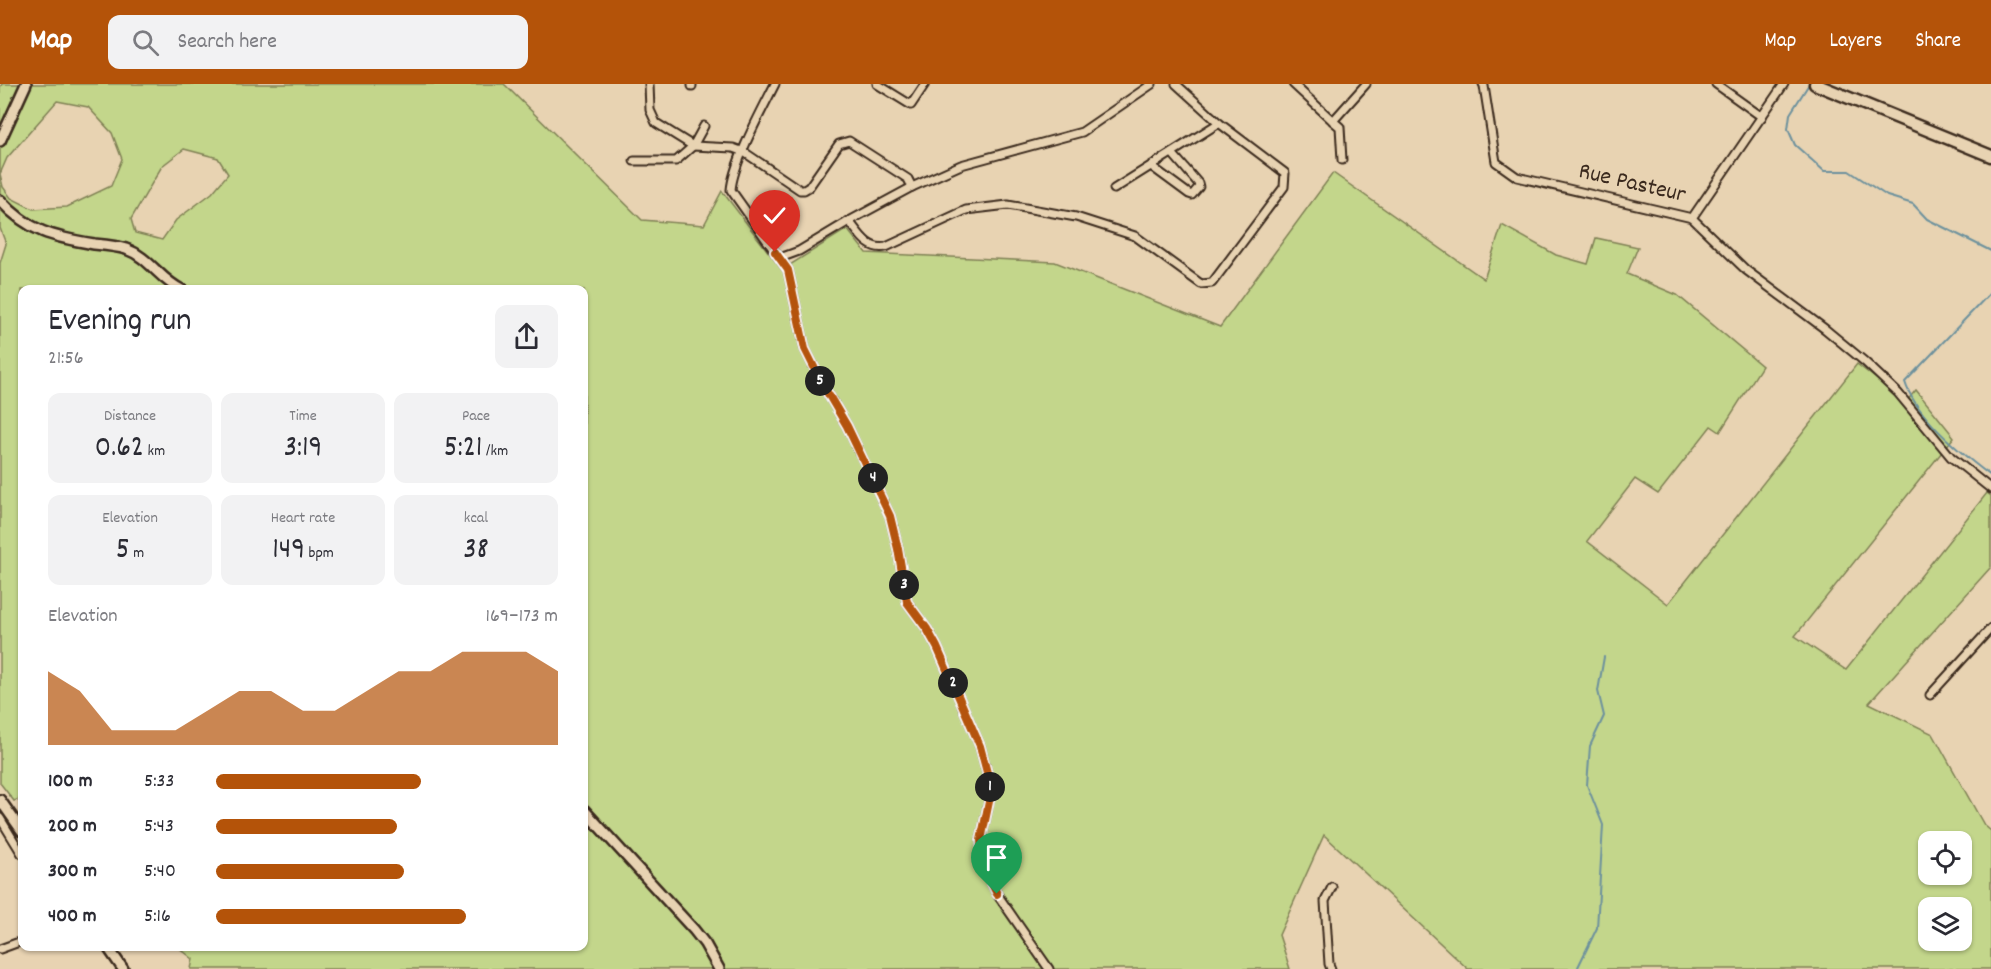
<!DOCTYPE html>
<html lang="en">
<head>
<meta charset="utf-8">
<style>
	:root { --surface:#fff; --page:#f2f2f3; --text:#2b2b33; --muted:#7c7c81; --accent:#b45309 }
	body { margin:0; font-family:Dekko,sans-serif; background:var(--page); color:var(--text); height:100vh; display:flex; flex-direction:column; font-size:22px; white-space:nowrap }
	* { box-sizing:border-box; margin:0 }
	p { font-size:20px; color:var(--muted) }
	.icon { flex:none; width:33px; height:33px; fill:none; stroke:currentColor; stroke-width:2; stroke-linecap:round; stroke-linejoin:round }
	.map { position:relative; flex:1; overflow:hidden }
	.panel { position:absolute; left:18px; top:201px; width:570px; height:666px; display:flex; flex-direction:column; background:var(--surface); border-radius:12px; box-shadow:0 2px 4px #0004 }
	.panel>* { flex:none }
	.controls { position:absolute; left:1918px; top:747px; display:grid; gap:12px }
	.controls a { display:grid; place-items:center; width:54px; height:54px; border-radius:12px; background:var(--surface); box-shadow:0 2px 4px #0004; font-size:30px }
	.pin { position:absolute; display:grid; place-items:center; width:51px; height:51px; color:#fff; margin:-62px -26px; border-radius:50% 50% 50% 0; rotate:-45deg; box-shadow:0 0 6px #0007 }
	.pin .icon { rotate:45deg }
	.km { position:absolute; width:30px; height:30px; margin:-15px; border-radius:50%; background:#222; color:#fff; font-size:16px; line-height:30px; text-align:center }
	.round { display:grid; place-items:center; flex:none; width:63px; height:63px; border-radius:12px; background:var(--page) }
	.overview { display:flex; align-items:center; justify-content:space-between; height:102px; padding:0 30px }
	h1 { font-size:33px; font-weight:600; line-height:45px }
	.stats { display:grid; grid-template-columns:repeat(3,1fr); gap:9px; height:102px; padding:6px 30px }
	.stats div { display:grid; align-content:center; border-radius:12px; background:var(--page); text-align:center }
	.stats b { font-size:30px; font-weight:600 }
	.stats small { font-size:16px; font-weight:400 }
	.stats p { font-size:16px }
	.chart { height:168px; padding:12px 30px }
	.chart p { display:flex; justify-content:space-between }
	.chart svg { width:100%; height:108px; margin-top:6px; fill:var(--accent); opacity:.7 }
	ul { padding:0 30px; list-style:none; font-size:20px }
	li { display:grid; grid-template-columns:96px 72px 1fr; align-items:center; height:45px }
	li i { height:15px; border-radius:8px; background:var(--accent) }
	header { display:flex; align-items:center; gap:36px; box-sizing:border-box; height:84px; padding:0 30px; background:var(--accent); color:#fff }
	header strong { font-size:28px }
	nav { display:flex; gap:33px; margin-inline-start:auto; font-size:21px }
	.search { width:420px; height:54px; background:var(--page); display:flex; align-items:center; gap:15px; box-sizing:border-box; padding:0 21px; border-radius:12px; color:var(--muted); font-size:22px }
	.map>svg:first-child { display:block }
</style>
</head>
<body>
<header>
<strong>Map</strong>
<div class="search"><svg class="icon" aria-label="search" viewBox="0 0 24 24"><circle cx="10" cy="10" r="6"/><path d="M15 15l6 6"/></svg>Search here</div>
<nav><a>Map</a><a>Layers</a><a>Share</a></nav>
</header>
<div class="map">
<svg width="1991" height="885" viewBox="0 0 1991 885">
	<rect width="100%" height="100%" fill="#e8d3b2"/>
	<filter id="ink" filterUnits="userSpaceOnUse"><feTurbulence type="fractalNoise" baseFrequency=".0167" numOctaves="2"/><feDisplacementMap in="SourceGraphic" scale="12" xChannelSelector="R" yChannelSelector="G"/><feConvolveMatrix kernelMatrix="1 2 1 2 8 2 1 2 1" color-interpolation-filters="sRGB"/></filter>
	<g filter="url(#ink)">
		<!-- green -->
		<path fill="#c3d68b" stroke="#7f8054" stroke-width="1.5" fill-rule="evenodd" d="M2,0H504L642,136L704,141L722,107L782,186L847,145L866,169L1055,178L1220,243L1333,89L1484,195L1502,141L1556,171L1588,180L1596,154L1638,163L1627,190L1677,211L1762,282L1720,348L1711,342L1658,410L1635,395L1587,457L1668,520L1857,280L1906,318L1916,306L1954,353L1795,552L1846,586L1987,409L1991,412V483L1869,619L1933,650L1984,741L1991,747V885H1468L1324,751L1279,851L1290,885H191L193,875L178,863L584,862V206H22V714L14,717L0,699V179L6,160L0,144V3ZM57,17L88,23L112,49L122,75L111,102L67,123L33,125L11,114L3,103L0,90L7,74ZM184,65L218,74L228,90L212,109L176,136L162,156L135,149L131,135L162,82ZM1929,758H1962V790H1929ZM1929,824H1962V856H1929Z"/>
		<g fill="none" stroke-linecap="round" stroke-linejoin="round">
			<!-- stream -->
			<g stroke="#6d919d" stroke-width="2">
				<path d="M1809,0L1790,30L1788,45L1795,61L1824,87H1849L1887,112L1913,120L1927,135L1991,167"/>
				<path d="M1991,208L1905,298C1916,333 1963,371 1991,392"/>
				<path d="M1578,883L1597,844L1603,741L1587,701L1590,662L1604,632L1598,607L1604,573"/>
			</g>
			<defs>
				<g id="minor">
					<path d="M649,0L650,26L656,39L693,62L733,64L744,68L800,106H804L809,103L839,60L849,57L908,95L912,103"/>
					<path d="M692,0V2"/>
					<path d="M775,0C762,26 733,79 731,106L788,186L805,265L824,303L847,342L890,432L898,465L907,518L927,545L937,563L980,662L990,700V713L981,756L986,787L997,810L1049,885"/>
					<path d="M877,0L911,21L925,0"/>
					<path d="M1293,0L1333,37L1366,0"/>
					<path d="M1483,0L1484,2L1496,78L1517,93L1692,134L1746,186L1825,245L1865,278L1898,309L1951,373L1991,405"/>
					<path d="M1716,0L1762,33"/>
					<path d="M1333,37L1340,43L1342,76"/>
					<path d="M634,77H676L693,62L704,42"/>
					<path d="M1151,82L1189,110L1192,111L1199,103L1198,99L1172,69"/>
					<path d="M1114,105L1219,39"/>
					<path d="M1692,134L1784,0"/>
					<path d="M849,137C859,149 868,167 886,163L966,126L1008,121L1076,133L1135,152L1201,200L1212,199L1284,103L1285,89L1219,39L1176,0"/>
					<path d="M780,174L799,167L849,137L912,103L961,81L1082,48L1152,0"/>
					<path d="M1930,611L1991,544"/>
					<path d="M0,734L22,770"/>
					<path d="M0,865L22,857"/>
					<path d="M1331,885L1329,880L1325,817L1332,803"/>
				</g>
				<g id="tertiary">
					<path d="M0,57L26,0"/>
					<path d="M0,116C29,148 53,153 94,160C104,161 116,162 126,165C149,173 160,196 182,206"/>
					<path d="M0,716L22,747"/>
					<path d="M584,726L694,846L705,860L719,885"/>
					<path d="M107,862L123,885"/>
				</g>
				<path id="secondary" d="M1815,0L1991,72"/>
			</defs>
			<!-- minor casing -->
			<use href="#minor" stroke="#3b2a1e" stroke-width="11"/>
			<!-- tertiary casing -->
			<use href="#tertiary" stroke="#3b2a1e" stroke-width="14"/>
			<!-- secondary casing -->
			<use href="#secondary" stroke="#3b2a1e" stroke-width="15"/>
			<!-- minor -->
			<use href="#minor" stroke="#e8d3b2" stroke-width="7"/>
			<!-- tertiary -->
			<use href="#tertiary" stroke="#e8d3b2" stroke-width="9"/>
			<!-- secondary -->
			<use href="#secondary" stroke="#e8d3b2" stroke-width="10"/>
		</g>
	</g>
	<g fill="none" stroke-linecap="round" stroke-linejoin="round" filter="url(#ink)">
		<defs>
			<path id="route" d="M775,168L788,186L805,265L824,303L847,342L890,432L898,465L907,518L927,545L937,563L980,662L990,700V713L981,756L982,768L986,787L997,810"/>
		</defs>
		<!-- route casing -->
		<use href="#route" stroke="#fff" stroke-width="12"/>
		<!-- route -->
		<use href="#route" stroke="#b45309" stroke-width="8"/>
	</g>
	<g text-anchor="middle" dominant-baseline="central" stroke-width="5" stroke-linejoin="round" paint-order="stroke">
		<!-- street labels -->
		<g font-size="24" fill="#3b2a1e" stroke="#e8d3b2">
			<text transform="translate(1632 100) rotate(13)">Rue Pasteur</text>
		</g>
	</g>
</svg>
<div class="controls">
<a><svg class="icon" aria-label="locate" viewBox="0 0 24 24"><circle cx="12" cy="12" r="6"/><path d="M12 2v4M12 18v4M2 12h4M18 12h4"/></svg></a>
<a><svg class="icon" aria-label="layers" viewBox="0 0 24 24"><path d="M12 4l9 5-9 5-9-5zM3 14l9 5 9-5"/></svg></a>
</div>
<div class="pin" style="left:997px;top:810px;background:#1e9e55"><svg class="icon" aria-label="arrive" viewBox="0 0 24 24"><path d="M6 21V4h12l-3 4 3 4H6"/></svg></div>
<div class="pin" style="left:775px;top:168px;background:#d93025"><svg class="icon" aria-label="check" viewBox="0 0 24 24"><path d="M5 12l5 5 9-10"/></svg></div>
<b class="km" style="left:990px;top:703px">1</b>
<b class="km" style="left:953px;top:599px">2</b>
<b class="km" style="left:904px;top:501px">3</b>
<b class="km" style="left:873px;top:394px">4</b>
<b class="km" style="left:820px;top:297px">5</b>
<section class="panel">
<div class="overview"><div><h1>Evening run</h1><p>21:56</p></div><a class="round"><svg class="icon" aria-label="share" viewBox="0 0 24 24"><path d="M12 15V3M7 8l5-5 5 5M5 13v7h14v-7"/></svg></a></div>
<div class="stats">
<div><p>Distance</p><b>0.62<small> km</small></b></div>
<div><p>Time</p><b>3:19</b></div>
<div><p>Pace</p><b>5:21<small> /km</small></b></div>
</div>
<div class="stats">
<div><p>Elevation</p><b>5<small> m</small></b></div>
<div><p>Heart rate</p><b>149<small> bpm</small></b></div>
<div><p>kcal</p><b>38</b></div>
</div>
<div class="chart"><p><span>Elevation</span>169–173 m</p>
<svg viewBox="0 0 160 44" preserveAspectRatio="none"><path d="M0 44V14L10 22L20 38L30 38L40 38L50 30L60 22L70 22L80 30L90 30L100 22L110 14L120 14L130 6L140 6L150 6L160 14V44z"/></svg>
</div>
<ul>
<li><b>100 m</b>5:33<i style="width:60%"></i></li>
<li><b>200 m</b>5:43<i style="width:53%"></i></li>
<li><b>300 m</b>5:40<i style="width:55%"></i></li>
<li><b>400 m</b>5:16<i style="width:73%"></i></li>
</ul>
</section>
</div>
</body>
</html>
